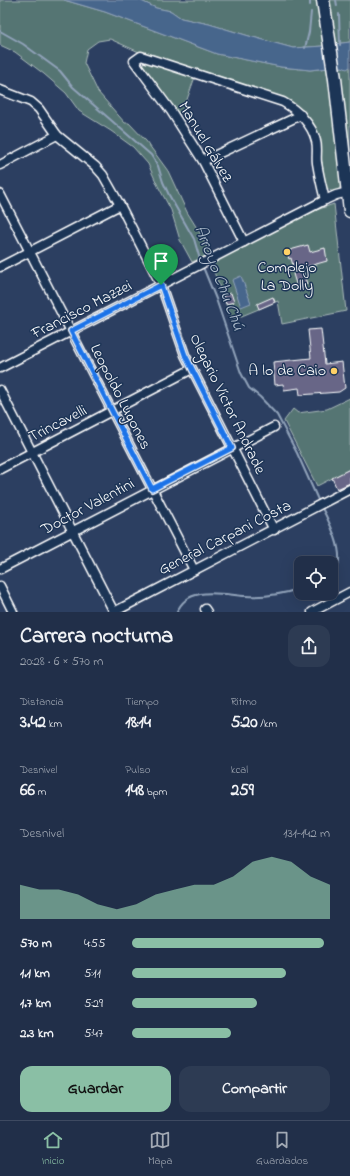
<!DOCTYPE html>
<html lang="es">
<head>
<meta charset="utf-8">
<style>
	:root { --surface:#212f49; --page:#2d3b53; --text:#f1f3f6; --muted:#a2a9b4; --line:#3e4a61; --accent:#8abfa5 }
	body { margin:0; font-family:"Indie Flower",sans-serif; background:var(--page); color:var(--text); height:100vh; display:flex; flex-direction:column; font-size:15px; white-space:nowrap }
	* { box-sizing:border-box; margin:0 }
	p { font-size:13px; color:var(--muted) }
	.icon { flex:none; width:22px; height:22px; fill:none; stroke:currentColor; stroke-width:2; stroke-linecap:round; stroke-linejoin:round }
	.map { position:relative; height:612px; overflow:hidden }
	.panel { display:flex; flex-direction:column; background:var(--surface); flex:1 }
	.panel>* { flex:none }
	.buttons { position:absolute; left:294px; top:556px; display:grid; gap:8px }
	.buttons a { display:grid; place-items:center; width:44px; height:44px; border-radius:8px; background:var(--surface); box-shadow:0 4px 16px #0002,0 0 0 1px var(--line); font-size:20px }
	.pin { position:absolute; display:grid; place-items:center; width:34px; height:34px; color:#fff; margin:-41px -17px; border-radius:50% 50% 50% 0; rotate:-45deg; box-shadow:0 0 4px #0007 }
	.pin .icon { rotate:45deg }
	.round { display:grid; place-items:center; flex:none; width:42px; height:42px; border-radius:12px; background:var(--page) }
	.summary { display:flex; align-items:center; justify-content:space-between; height:68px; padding:0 20px }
	h1 { font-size:22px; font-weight:700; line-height:30px }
	.metrics { display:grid; grid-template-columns:repeat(3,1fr); gap:6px; height:68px; padding:4px 20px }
	.metrics div { display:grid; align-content:center }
	.metrics b { font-size:17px; font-weight:700 }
	.metrics small { font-size:11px; font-weight:400 }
	.metrics p { font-size:11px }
	.chart { height:112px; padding:8px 20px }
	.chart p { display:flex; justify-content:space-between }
	.chart svg { width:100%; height:72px; margin-top:4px; fill:var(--accent); opacity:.7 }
	.button { display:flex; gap:8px; margin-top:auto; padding:8px 20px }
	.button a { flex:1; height:46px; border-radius:12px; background:var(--accent); color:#111; font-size:16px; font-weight:700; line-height:46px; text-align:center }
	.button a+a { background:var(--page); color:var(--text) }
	ul { padding:0 20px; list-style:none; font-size:13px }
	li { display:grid; grid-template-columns:64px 48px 1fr; align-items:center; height:30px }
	li i { height:10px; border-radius:5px; background:var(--accent) }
	.dock { display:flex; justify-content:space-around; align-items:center; height:56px; border-top:1px solid var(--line); background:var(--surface); font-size:11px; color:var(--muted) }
	.dock a { display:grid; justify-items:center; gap:2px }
	.dock .selected { color:var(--accent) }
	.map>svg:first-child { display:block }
</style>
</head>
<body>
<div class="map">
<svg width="350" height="612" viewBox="0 0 350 612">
	<rect width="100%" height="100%" fill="#2c3f61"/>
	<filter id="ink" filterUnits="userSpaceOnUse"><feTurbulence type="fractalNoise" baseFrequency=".025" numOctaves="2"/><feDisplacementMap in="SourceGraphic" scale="8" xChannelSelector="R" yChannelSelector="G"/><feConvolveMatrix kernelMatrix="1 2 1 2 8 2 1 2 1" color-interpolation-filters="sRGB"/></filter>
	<g filter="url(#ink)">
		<!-- green -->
		<g fill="#557473" stroke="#aabab9">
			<path d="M0,0H64L105,12L217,54L281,67L310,70L329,68L341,186L338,190L333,192L325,187L320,148L316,133L280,99L139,52L110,39L98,41L87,49L84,63L98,92L125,123H129L146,141L168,171L187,212L200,233L210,254L192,262L180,240L171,210L158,186L148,164L133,147L111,131L79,111L66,93L44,74L15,52L0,45Z"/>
			<path d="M139,0H319L323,46L293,48L249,36L209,24L181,18L171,11L156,8Z"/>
			<path d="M329,0H350V42L334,44Z"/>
			<path d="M145,61L196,74L184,108L178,115L142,65Z"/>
			<path d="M342,67H350V156L339,68Z"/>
			<path d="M334,204L346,311L282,324L278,301L232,320L211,264C251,243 291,217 334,204Z"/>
			<path d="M350,398V469L317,486L284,421L293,409L298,413L327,409Z"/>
		</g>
		<!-- water -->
		<g fill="#47668c" stroke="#91a3ba">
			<path d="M64,0H139L156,8L171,11L181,18L209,24L249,36L293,48L323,46L329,68L310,70L281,67L217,54L105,12Z"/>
			<path d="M350,42V67L347,69L342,67L339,68L334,44Z"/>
			<path d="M241,276L251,303L241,307L232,280Z"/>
		</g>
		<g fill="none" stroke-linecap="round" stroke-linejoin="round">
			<!-- stream -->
			<g stroke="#91a3ba" stroke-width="2">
				<path d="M310,0V5"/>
				<path d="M336,0L337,6"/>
				<path d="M339,14L340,45"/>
				<path d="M0,31L23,44L60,71L73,87L151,155L158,166L163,182L169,195L194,239L201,263"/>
				<path d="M305,48L309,32L311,12"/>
				<path d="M203,267L216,299L241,373L249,388L260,397L277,415L297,453L319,502"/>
				<path d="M321,506C331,525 350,562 331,576"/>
				<path d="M177,612C188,584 224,595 246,596C264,597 284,594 301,588"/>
			</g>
		</g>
		<!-- building -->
		<g fill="#676687" stroke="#fff">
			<path d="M308,245L310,252L325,248L327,261L302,268L307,284L297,287L293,274L295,273L291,258L289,259L287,253L290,252V250Z"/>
			<path d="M231,293L234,302L226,304L223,296Z"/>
			<path d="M273,297L275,302L259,309L257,304Z"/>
			<path d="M321,329L325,364L342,362L345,388L339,392L300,395L299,388L284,390L283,384L275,385L273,362L311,358L308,330Z"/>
			<path d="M350,469V483L337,489L332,478Z"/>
		</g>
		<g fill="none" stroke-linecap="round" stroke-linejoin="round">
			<defs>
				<g id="minor">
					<path d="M0,90L31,102L39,109L57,135L95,166L103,175L120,205L161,285L185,355L274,530"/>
					<path d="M203,161L301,115"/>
					<path d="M0,165L57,135"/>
					<path d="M0,194L194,570"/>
					<path d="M244,242L203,161L171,111L134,61L141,56L283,102C297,110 312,124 316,141C318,148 316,156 317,163C319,175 322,188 325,200"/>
					<path d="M0,267L120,205"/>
					<path d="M0,368L325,200L336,195L348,192"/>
					<path d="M0,390L114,612"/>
					<path d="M0,469L192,369"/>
					<path d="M0,569L274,427"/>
					<path d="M0,586L13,612"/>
					<path d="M205,609L207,612"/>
					<path d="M114,612L350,489"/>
					<path d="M312,612L350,592"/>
				</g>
				<path id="highway" d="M323,0L335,79L350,211"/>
			</defs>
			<!-- minor casing -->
			<use href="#minor" stroke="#fff" stroke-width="11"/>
			<!-- highway casing -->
			<use href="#highway" stroke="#fff" stroke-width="15"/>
			<!-- minor -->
			<use href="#minor" stroke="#1d3557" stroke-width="8"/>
			<!-- highway -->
			<use href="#highway" stroke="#1d3557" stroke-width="12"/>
		</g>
	</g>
	<g fill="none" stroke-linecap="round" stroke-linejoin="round" filter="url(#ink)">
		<defs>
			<path id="route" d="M161,285L185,355L232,448L152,489L71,331Z"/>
		</defs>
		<!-- route casing -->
		<use href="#route" stroke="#fff" stroke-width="8"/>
		<!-- route -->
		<use href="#route" stroke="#1a73e8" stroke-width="5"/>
	</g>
	<!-- markers -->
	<g fill="#ffd166" stroke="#1d3557" stroke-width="1.5">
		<circle cx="287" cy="252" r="4"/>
		<circle cx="334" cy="371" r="4"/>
	</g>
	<g text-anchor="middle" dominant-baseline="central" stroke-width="3" stroke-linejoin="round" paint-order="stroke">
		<!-- street labels -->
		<g font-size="16" fill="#fff" stroke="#1d3557">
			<text transform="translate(205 142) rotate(59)">Manuel Gálvez</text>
			<text transform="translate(82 310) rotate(-27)">Francisco Mazzei</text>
			<text transform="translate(120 397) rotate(63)">Leopoldo Lugones</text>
			<text transform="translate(227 404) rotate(64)">Olegario Víctor Andrade</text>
			<text transform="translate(58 424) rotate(-27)">Trincavelli</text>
			<text transform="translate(88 507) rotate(-28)">Doctor Valentini</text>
			<text transform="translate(225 538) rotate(-27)">General Carpani Costa</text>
		</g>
		<!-- poi labels -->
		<g font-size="16" fill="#fff" stroke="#1d3557">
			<text x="287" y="268">Complejo<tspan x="287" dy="18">La Dolly</tspan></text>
			<text x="326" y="371" text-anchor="end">A lo de Caio</text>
		</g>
		<!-- water labels -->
		<g font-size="17" font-style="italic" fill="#b5c2d1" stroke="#1d3557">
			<text transform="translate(219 278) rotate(69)">Arroyo Chu Chú</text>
		</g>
	</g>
</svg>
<div class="buttons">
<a><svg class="icon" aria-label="locate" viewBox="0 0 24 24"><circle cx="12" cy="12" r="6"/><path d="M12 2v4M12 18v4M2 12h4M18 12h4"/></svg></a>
</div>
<div class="pin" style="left:161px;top:285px;background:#1e9e55"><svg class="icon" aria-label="arrive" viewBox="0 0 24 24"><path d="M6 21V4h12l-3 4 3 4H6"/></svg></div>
</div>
<section class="panel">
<div class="summary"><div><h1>Carrera nocturna</h1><p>20:28 · 6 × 570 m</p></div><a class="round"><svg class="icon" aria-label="share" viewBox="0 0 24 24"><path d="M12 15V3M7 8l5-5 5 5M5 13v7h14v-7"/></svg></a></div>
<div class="metrics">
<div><p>Distancia</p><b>3.42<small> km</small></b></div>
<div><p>Tiempo</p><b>18:14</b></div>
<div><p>Ritmo</p><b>5:20<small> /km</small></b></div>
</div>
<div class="metrics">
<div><p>Desnivel</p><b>66<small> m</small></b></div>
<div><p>Pulso</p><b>148<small> bpm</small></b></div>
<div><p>kcal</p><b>259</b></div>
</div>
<div class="chart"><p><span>Desnivel</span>131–142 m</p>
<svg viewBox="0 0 160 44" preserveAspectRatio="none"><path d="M0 44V23L10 26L20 26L30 29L40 35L50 38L60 35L70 29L80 26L90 23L100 23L110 18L120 9L130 6L140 9L150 18L160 23V44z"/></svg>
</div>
<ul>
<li><b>570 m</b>4:55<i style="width:97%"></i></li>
<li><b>1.1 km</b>5:11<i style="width:78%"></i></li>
<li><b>1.7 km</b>5:29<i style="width:63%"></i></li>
<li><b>2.3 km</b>5:47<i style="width:50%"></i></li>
</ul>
<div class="button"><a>Guardar</a><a>Compartir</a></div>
</section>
<nav class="dock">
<a class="selected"><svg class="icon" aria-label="home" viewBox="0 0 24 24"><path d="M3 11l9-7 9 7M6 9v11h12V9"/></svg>Inicio</a>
<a><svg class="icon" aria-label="map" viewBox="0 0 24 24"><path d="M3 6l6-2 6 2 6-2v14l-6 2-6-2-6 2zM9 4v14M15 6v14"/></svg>Mapa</a>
<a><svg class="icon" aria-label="saved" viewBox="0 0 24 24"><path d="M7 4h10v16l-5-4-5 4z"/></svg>Guardados</a>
</nav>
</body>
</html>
